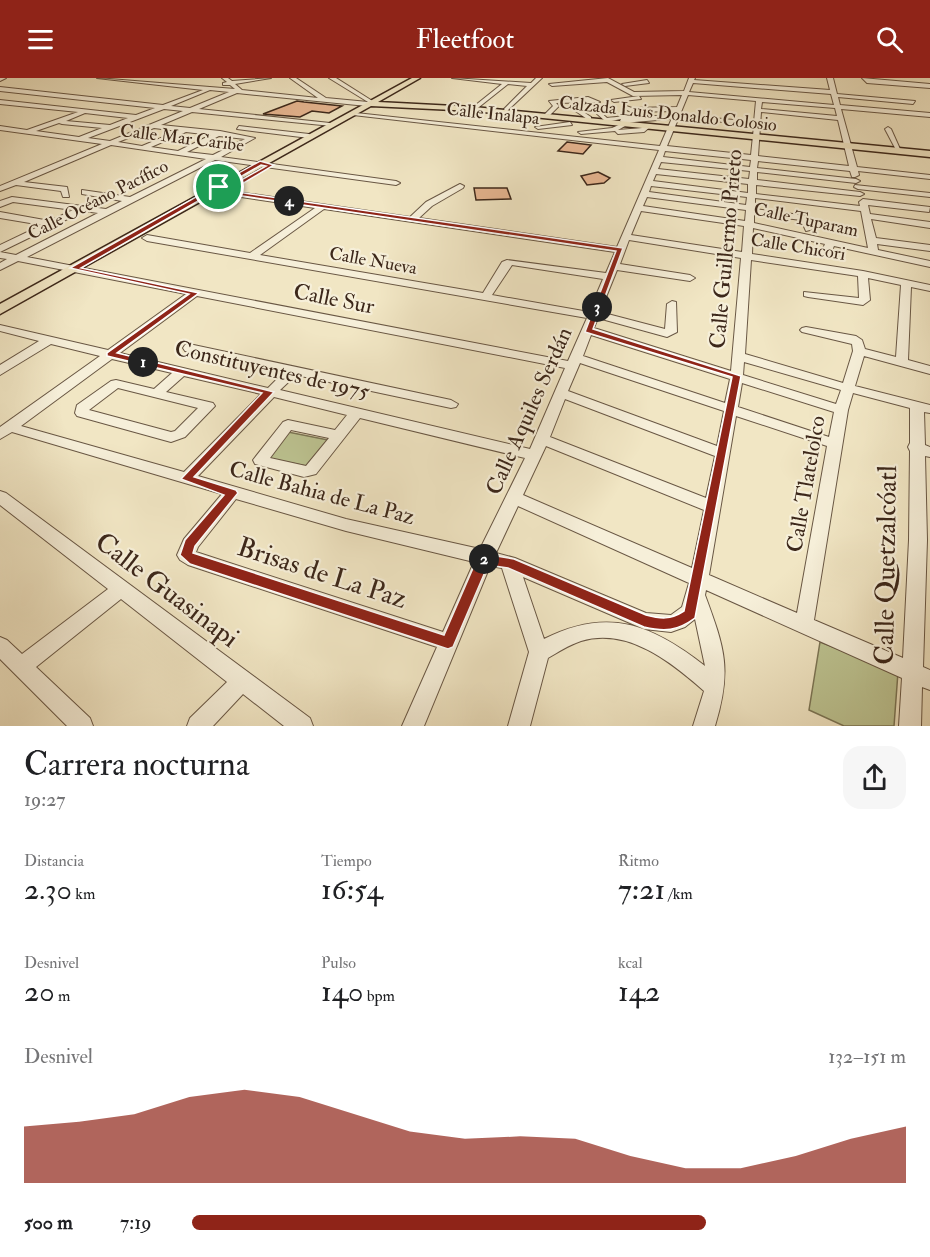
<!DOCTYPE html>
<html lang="es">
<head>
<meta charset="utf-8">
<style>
	:root { --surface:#fff; --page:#f6f6f6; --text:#202124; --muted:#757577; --accent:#8f2418 }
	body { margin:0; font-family:"IM FELL Double Pica",serif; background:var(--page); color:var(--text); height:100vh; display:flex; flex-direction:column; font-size:22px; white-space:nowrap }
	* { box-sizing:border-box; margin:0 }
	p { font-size:20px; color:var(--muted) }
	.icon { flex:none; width:33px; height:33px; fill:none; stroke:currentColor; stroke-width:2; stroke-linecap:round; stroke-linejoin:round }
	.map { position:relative; height:648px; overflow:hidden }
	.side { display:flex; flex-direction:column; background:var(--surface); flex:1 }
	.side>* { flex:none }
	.pin { position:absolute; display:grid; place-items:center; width:51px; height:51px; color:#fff; margin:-26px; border:3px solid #fff; border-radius:50%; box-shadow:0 2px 6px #0007 }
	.km { position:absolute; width:30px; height:30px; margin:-15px; border-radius:50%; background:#222; color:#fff; font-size:16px; line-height:30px; text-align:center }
	.round { display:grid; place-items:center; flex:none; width:63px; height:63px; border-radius:18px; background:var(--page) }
	.overview { display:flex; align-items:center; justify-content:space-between; height:102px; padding:0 24px }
	h1 { font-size:33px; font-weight:600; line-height:45px }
	.metrics { display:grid; grid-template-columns:repeat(3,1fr); gap:9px; height:102px; padding:6px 24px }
	.metrics div { display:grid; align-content:center }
	.metrics b { font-size:30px; font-weight:600 }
	.metrics small { font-size:16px; font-weight:400 }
	.metrics p { font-size:16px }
	.chart { height:168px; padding:12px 24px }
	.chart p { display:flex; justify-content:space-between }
	.chart svg { width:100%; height:108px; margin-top:6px; fill:var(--accent); opacity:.7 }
	ul { padding:0 24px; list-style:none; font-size:20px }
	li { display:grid; grid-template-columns:96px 72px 1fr; align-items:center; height:45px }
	li i { height:15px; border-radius:8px; background:var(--accent) }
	header { display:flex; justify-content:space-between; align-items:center; height:78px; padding:0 24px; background:var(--accent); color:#fff; font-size:27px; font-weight:600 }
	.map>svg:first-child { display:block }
</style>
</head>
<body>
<header><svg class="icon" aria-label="menu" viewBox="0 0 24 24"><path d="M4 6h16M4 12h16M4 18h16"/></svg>Fleetfoot<svg class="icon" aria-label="search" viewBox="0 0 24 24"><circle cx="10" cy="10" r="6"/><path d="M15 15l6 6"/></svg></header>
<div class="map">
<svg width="930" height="648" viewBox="0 0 930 648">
	<rect width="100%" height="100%" fill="#f1e6c4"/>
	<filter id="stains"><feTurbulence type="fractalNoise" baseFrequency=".00333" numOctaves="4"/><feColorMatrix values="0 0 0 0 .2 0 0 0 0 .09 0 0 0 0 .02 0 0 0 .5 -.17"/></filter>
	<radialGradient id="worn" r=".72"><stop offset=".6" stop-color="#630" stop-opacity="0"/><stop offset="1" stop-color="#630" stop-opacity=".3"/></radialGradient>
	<!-- green -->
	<g fill="#bdc492" stroke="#7c7656" stroke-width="1.5">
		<path d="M288,354L328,362L306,388L268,380Z"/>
		<path d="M820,564L898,594L894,648H844L809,632Z"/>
	</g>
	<!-- building -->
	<g fill="#e8b792" stroke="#3c271a" stroke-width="1.5">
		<path d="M297,23L304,24L342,28L329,35L312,33L300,39L263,36Z"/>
		<path d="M567,64L591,67L583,76L558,73Z"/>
		<path d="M598,94L610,100L604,105L587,107L581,98Z"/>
		<path d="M474,110H507L511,121L476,122Z"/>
	</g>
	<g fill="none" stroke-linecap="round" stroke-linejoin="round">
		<defs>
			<g id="minor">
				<path d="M0,0H6L0,3Z"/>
				<path d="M97,0L235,11L230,7H223V5L227,4L222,0H228L232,3L271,0L235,6L242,12L318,20L290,0H296L326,20L368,24L329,0H336L374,24L367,28L237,15L199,31L330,45L332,48L192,34L161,47L220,53L255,60L221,79L396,103L400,105L396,107L215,82L27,179L568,283L587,240L147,163L142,160L147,157L250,175L315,130L221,116V112H224L410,139L426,124L460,106L464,108L463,110L432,128L419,140L617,169L659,72L353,37L356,35L660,68L675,33L631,34L623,30L626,28L632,30L677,29L682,17L633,18L607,4L552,8L549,6L608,0L634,14L684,13L689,0H695L694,2L830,12L827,0H833L837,16L915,23L913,26L838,19L840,27L930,35V39L841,31L857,89L930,97V101L858,93L859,97L855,99H852L850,93L758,83L757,90L856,101L860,103L856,105L757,94V102L860,114L864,116L860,118L756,107V116L860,128L859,124L863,121L930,129L929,134L868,127L870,136L930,144V150L871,141L876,160L930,167V173L877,166L878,172L930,183V189L834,168L829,179L805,176L802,175V171L822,173L825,166L753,150L752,176L863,193L930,207V213L911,209L908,282L930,288V296L864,278L855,308L930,327V335L924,334L925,367L930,369V379L925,378L927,462L923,589L930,592V612L922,609L921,648H899L902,600L706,512L705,517C725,571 732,592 715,648H693L704,613C671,584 628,549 581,563C569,567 558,574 548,580L530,648H508L529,574L502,490L490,488L424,648H402L437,569L188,487L180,482L177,477L184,461L222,416L12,354L0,361V349L100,278L51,266L0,297V287L39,263L0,253V247L108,272L186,216L18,183L0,192V185L7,181L0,180V174L16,177L98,135L84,133L0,174V167L42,147L0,140V134L50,143L73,132L13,124L0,129V123L12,119L106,131L122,123L82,116V112L130,119L206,81L111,67L24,104L67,109L69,119H63L61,113L16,107L0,113V108L102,66L0,52V48L27,52L78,34L0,26V22L136,37L155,30L0,13V9L163,27L203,12ZM693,5L831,16L834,27L689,14ZM210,12L229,14L190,30L171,28ZM688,17L756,23L754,44L703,39L700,41L754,48L751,77L667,68ZM762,24L835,30L837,38L761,31ZM164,31L183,33L110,63L88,60ZM761,34L838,42L849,88L758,78ZM85,35L128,40L110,47L66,43ZM59,45L62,46L102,50L79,59L36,53ZM154,50L178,53L142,68L118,64ZM186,54L211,57L178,73L151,69ZM219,58L245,61L213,77L187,74ZM665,73L751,82L750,89L663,79ZM661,84L750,93L749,101L658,91ZM656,96L748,106V115L653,103ZM651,108L747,119L746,127L649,114ZM647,119L746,132L745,143L643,128ZM755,120L861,133L868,170L754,145V136L801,142L806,153L814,151L808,138L755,131ZM324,131L615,174L606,195L507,182L502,184L483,215L260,177ZM641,133L744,148L742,174L631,157ZM629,162L741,180L731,293L594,250L598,240L667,259L677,254L676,224L672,223L667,226L665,251L600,234L617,192L690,203L695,200L690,197L620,186ZM751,182L858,198L859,220L804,214V218L808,219L863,227L870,222L868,200L901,207L896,279L865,271L862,262L856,258L806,249L802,250L800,252L802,254L852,266L853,273L843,305L745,276ZM512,187L603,201L589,234L492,217ZM197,218L565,290L530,371L280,312L296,297L451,330L456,329L458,326L451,322L189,266L185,267L183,270L185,273L284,294L268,310L120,275ZM591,257L730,301L725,325L583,278ZM112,281L172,295L154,311L116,302L111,303L77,327L75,335L77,338L171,364L185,359L215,328L213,325L166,314L184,298L261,316L184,394L21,348ZM744,284L841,312L836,326L743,297ZM580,285L724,333L717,368L568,313ZM742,305L834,334L829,359L738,329ZM118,310L198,330L175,353L171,354L89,332ZM853,315L910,330V365L908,369L910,373L909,462L903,580L814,542L848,332ZM274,319L347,337L335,352L288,342L283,344L253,382L255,386L304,399L316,396L360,340L525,380L480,471L346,441L198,398ZM565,321L715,378L706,420L550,359ZM736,338L827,368L797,535L709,497ZM291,352L329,360L306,388L270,380ZM546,368L704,432L692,490L523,417ZM236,421L346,453L474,484L443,554L196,474L198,469ZM518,428L689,505L682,529L671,537L646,535L515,480L496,475ZM523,499L644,551L671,554L685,549L695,541L705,588C651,546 608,529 544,561Z"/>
				<path d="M452,0L531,5L536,0H542L506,34L504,31L527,8L508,6L474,33L472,30L502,6Z"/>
				<path d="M862,0L930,6V10L867,5Z"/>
				<path d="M647,2L649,5L625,8L622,6Z"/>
				<path d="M639,18L641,21L614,24L611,22Z"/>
				<path d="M588,19L600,24L556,25L559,28L550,37L545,36L553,28L549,23Z"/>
				<path d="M576,29L591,39V41H587L574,32Z"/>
				<path d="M596,30L607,40C622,38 657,35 669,41L623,45L620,43L621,41L606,44L594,33Z"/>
				<path d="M570,44L572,47L538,51L535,49Z"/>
				<path d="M623,45L625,48L618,52L642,50L647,47L650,49L644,54L618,56L615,53L581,56L578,54L612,50Z"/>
				<path d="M239,48L309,56L312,58L309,60L237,51Z"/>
				<path d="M888,49L891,51L900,71L895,70L885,51Z"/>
				<path d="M855,107L930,115V119L858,111L854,109Z"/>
				<path d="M0,413L6,415L310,640L313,648H284L243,616L213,648H187L190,640L227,604L121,521L36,589L90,640L93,648H67L0,581V559L7,562L22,576L108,511L0,427Z"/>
			</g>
			<path id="major" d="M412,0H420L378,24L474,29L930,73V79L474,33L371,28L0,236V226Z"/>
		</defs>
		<!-- minor casing -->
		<use href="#minor" stroke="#695744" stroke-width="2"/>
		<!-- major casing -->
		<use href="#major" stroke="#3c271a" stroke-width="3"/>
		<!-- minor -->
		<use href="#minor" fill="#f6efd9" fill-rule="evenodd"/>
		<!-- major -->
		<use href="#major" fill="#f1e6c4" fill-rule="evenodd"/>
	</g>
	<!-- route -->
	<path fill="#8f2418" stroke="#fff" stroke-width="1.5" fill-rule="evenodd" d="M260,83L274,87L230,113L623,170L593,251L741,298L695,540C677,553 665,554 644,549L508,490L488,487L453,569L448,571L190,486L180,477L185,462L224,417L181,401L262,315L107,278V275L189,216L70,190ZM261,87L266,88L222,113V115L616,173L585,254L732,299L684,533C670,542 661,541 646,537L514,481L484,476L477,481L444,557L193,475L195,468L238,415L236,412L194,399L274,314L117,275L199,215L81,190Z"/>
	<g text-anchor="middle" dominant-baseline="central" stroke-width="4.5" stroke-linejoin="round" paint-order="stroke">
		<!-- far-street labels -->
		<g font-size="18" fill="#3c271a" stroke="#f6efd9">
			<text transform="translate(493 36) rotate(6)">Calle Inalapa</text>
			<text transform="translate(668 36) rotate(6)">Calzada Luis Donaldo Colosio</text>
			<text transform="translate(182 60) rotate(7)">Calle Mar Caribe</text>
			<text transform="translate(98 122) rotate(-27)">Calle Océano Pacífico</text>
			<text transform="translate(806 142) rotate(12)">Calle Tuparam</text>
			<text transform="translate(798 169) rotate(9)">Calle Chicori</text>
			<text transform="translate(373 183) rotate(10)">Calle Nueva</text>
		</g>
		<!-- street labels -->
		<g font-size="22" fill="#3c271a" stroke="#f6efd9">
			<text transform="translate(726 171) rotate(-85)">Calle Guillermo Prieto</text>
			<text transform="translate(334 221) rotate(11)">Calle Sur</text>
			<text transform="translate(272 292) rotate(13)">Constituyentes de 1975</text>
			<text transform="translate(529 333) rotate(-66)">Calle Aquiles Serdán</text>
			<text transform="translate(806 406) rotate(-80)">Calle Tlatelolco</text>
			<text transform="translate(322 415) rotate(15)">Calle Bahia de La Paz</text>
		</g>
		<!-- near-street labels -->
		<g font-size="27" fill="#3c271a" stroke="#f6efd9">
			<text transform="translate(886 487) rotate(-89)">Calle Quetzalcóatl</text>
			<text transform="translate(322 495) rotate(18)">Brisas de La Paz</text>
			<text transform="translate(167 512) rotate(37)">Calle Guasinapi</text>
		</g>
	</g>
	<rect width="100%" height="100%" filter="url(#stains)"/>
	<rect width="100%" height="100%" fill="url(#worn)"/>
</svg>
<div class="pin" style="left:219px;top:109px;background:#1e9e55"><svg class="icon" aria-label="arrive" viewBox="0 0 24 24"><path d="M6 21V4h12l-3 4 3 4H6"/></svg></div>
<b class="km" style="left:143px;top:284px">1</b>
<b class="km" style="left:484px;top:481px">2</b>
<b class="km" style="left:597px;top:229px">3</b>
<b class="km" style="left:289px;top:123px">4</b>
</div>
<section class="side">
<div class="overview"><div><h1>Carrera nocturna</h1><p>19:27</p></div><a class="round"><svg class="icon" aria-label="share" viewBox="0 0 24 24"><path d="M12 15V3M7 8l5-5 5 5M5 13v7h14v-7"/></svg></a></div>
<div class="metrics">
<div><p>Distancia</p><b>2.30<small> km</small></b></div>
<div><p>Tiempo</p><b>16:54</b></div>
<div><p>Ritmo</p><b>7:21<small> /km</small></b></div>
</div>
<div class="metrics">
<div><p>Desnivel</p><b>20<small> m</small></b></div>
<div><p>Pulso</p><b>140<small> bpm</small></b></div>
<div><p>kcal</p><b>142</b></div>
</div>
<div class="chart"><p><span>Desnivel</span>132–151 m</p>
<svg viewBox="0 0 160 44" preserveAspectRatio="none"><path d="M0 44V21L10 19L20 16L30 9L40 6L50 9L60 16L70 23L80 26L90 25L100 26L110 33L120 38L130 38L140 33L150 26L160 21V44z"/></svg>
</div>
<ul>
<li><b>500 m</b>7:19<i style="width:72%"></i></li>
</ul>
</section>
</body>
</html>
